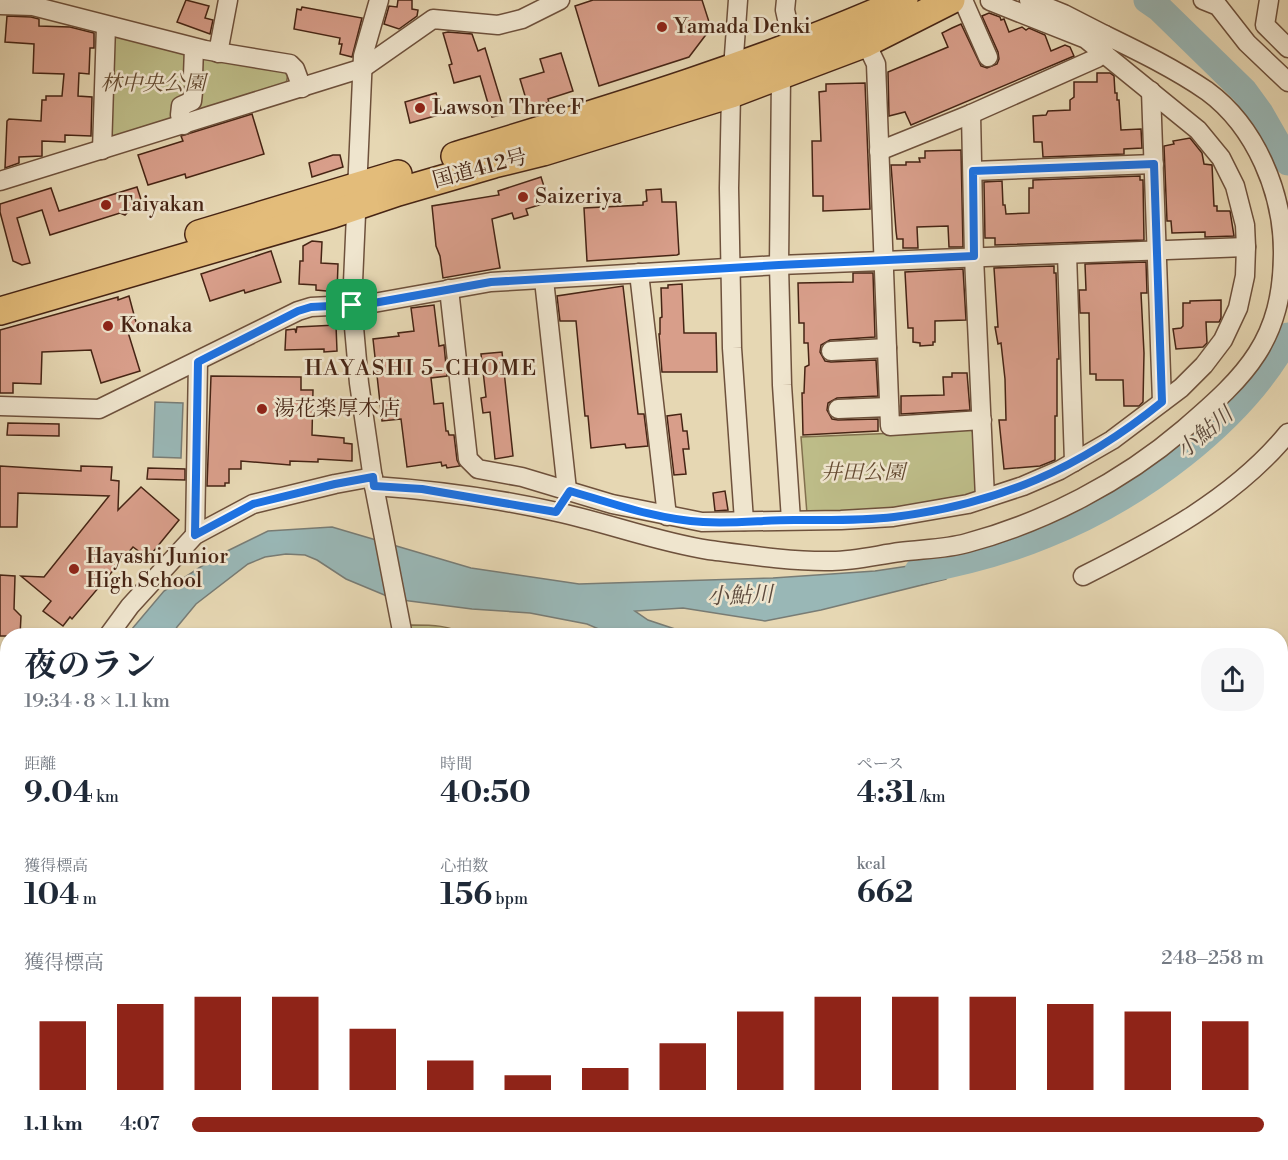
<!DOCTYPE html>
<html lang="ja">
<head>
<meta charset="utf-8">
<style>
	:root { --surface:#fff; --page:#f6f6f7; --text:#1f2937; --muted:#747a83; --accent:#8f2418 }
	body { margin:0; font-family:"Libre Bodoni","Noto Serif JP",serif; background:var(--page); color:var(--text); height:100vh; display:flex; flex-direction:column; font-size:22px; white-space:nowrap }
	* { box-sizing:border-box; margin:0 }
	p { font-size:20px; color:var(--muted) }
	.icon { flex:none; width:33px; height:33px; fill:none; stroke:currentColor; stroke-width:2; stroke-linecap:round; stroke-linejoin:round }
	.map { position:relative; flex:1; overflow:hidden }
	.panel { position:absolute; left:0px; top:628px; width:1288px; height:532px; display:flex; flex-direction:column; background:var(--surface); border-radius:24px 24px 0 0; box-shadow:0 2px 4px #0004 }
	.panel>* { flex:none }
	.pin { position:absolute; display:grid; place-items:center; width:51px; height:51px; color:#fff; margin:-26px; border-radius:12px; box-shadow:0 3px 9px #0006 }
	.round { display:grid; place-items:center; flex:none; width:63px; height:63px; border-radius:24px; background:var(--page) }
	.overview { display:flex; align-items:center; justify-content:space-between; height:102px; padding:0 24px }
	h1 { font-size:33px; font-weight:700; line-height:45px }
	.metrics { display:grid; grid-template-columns:repeat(3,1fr); gap:9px; height:102px; padding:6px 24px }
	.metrics div { display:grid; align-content:center }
	.metrics b { font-size:30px; font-weight:700 }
	.metrics small { font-size:16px; font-weight:400 }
	.metrics p { font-size:16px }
	.chart { height:168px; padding:12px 24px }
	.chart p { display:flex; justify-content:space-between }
	.chart svg { width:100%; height:108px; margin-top:6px; stroke:var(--accent); stroke-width:6 }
	ul { padding:0 24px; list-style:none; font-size:20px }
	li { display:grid; grid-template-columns:96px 72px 1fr; align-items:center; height:45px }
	li i { height:15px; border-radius:8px; background:var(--accent) }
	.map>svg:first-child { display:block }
</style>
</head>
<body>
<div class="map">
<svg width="1288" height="1160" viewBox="0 0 1288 1160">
	<rect width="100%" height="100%" fill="#e6d7b3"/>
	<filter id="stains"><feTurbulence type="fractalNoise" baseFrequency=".00333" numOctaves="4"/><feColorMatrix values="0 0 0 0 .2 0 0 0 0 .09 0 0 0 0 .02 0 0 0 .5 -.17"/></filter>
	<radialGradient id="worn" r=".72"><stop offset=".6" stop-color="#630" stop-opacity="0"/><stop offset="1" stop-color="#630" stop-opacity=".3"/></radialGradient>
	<!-- green -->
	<g fill="#bdbc88" stroke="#82704e" stroke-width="1.5">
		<path d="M113,36L280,68L288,74L286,84L114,139L109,135Z"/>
		<path d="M971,430L975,434L977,490L973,495L882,512L807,514L801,437Z"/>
		<path d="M411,625C432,625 450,625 469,636H358L389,631Z"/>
	</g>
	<!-- water -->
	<g fill="#99b7b6" stroke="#787c75" stroke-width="1.5">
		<path d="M155,402L183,403L181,458L153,457Z"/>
		<path d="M332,527L471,568L579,584L773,578L875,571L942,561L955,564L946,579L821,610L765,621L683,608L635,611L648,620L696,636H615L587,624L530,613L472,609L394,599L346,579L317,560L305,555L286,554L265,557L248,564L196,604L177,627L172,636H126L164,591L217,556L268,531Z"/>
		<path d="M7,800V915L0,925V811Z"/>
	</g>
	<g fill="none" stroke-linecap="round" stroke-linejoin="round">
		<!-- stream -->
		<path stroke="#787c75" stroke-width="4.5" d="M1281,729L1288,726"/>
		<!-- river -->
		<g stroke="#99b7b6" stroke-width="27">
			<path d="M1147,0L1160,9L1244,91L1260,113L1288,162"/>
			<path d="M918,571C961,563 1004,552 1045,535C1136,499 1241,423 1288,336"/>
			<path d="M1281,673L1288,670"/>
		</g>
	</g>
	<!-- building -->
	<g fill="#d89e8a" stroke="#462414" stroke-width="1.5">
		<path d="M186,0L209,6L205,18L213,20L210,34L177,22Z"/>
		<path d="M398,0H412V9L418,10L417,16L399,29L384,24L389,6L397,7Z"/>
		<path d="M593,0H702L711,28L689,57L599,86L575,6Z"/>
		<path d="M302,7L362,18L352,57L340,54L342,44H339L340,38L294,29L297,9L301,10Z"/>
		<path d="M989,13L1000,17L1001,20L1004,19L1009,32L1022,27L1026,30L1029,28L1045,35L1051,51L1065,45L1070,47L1074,56L911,125L905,112L889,116L888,72L948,47L942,33L952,28L961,24L981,66L987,68L997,64L999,59L998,52L982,16Z"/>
		<path d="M7,16L31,17L39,19V26L70,27L94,33V48H90L89,74L79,73L78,96L92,97L91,136L65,135V142L42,141V156L19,157V163L5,168L7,121L9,119L41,121L42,100H46V96H62L64,74L33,73L34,44L5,42Z"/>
		<path d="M448,32L472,34L478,51L485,48L505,114L492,117L480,76L454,83L449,65L452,64L443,33Z"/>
		<path d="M561,53L573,91L548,99L549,102L529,109L520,79L544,72L540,59Z"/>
		<path d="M1097,73H1110L1114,76L1115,93H1117V100H1119L1121,130L1141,129L1142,148L1124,149V154L1043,157L1042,142H1034L1033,116L1046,115L1048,111L1070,110V100L1074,97V82H1097Z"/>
		<path d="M865,83L870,209L823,211V196H813L812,141H821L819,92L826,91V84Z"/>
		<path d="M436,93L442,114L410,123L405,102Z"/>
		<path d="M252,114L264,154L186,178L185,174L148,185L138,155L183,141L181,136Z"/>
		<path d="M1190,138L1202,153L1204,164L1212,165L1214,206H1217V211H1230L1234,236L1205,237V232L1172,233L1171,221H1167L1164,146L1174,144L1173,141Z"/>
		<path d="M961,150L963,247H949L948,226L917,227L918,248H903V239H897L896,231L891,165H906V162H920L919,158H925V151Z"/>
		<path d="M333,155H340L343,167L312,177L309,163Z"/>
		<path d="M1140,176V180H1143L1144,240L995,245V238H985L984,182L1002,181L1003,205H1005L1006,214L1029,213V188H1033V180Z"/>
		<path d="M541,177L549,202L526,209L528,215L514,219L512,213L492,219L500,268L443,278L440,256L436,246L432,206L499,195L498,191Z"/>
		<path d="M137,187L143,206L131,209L125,215L120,213L50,235L42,210L17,218L30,263L22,265L13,261L0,212V204L51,188L59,211Z"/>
		<path d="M661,189L662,202H676L679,254L677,255L587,261L584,208L643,205V202L647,201L646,190Z"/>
		<path d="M312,241L322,242L321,263L338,264L337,292L316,290V285L299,284L300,261H303V246Z"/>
		<path d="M271,251L281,282L245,293L244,290L210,301L201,274Z"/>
		<path d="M1146,262L1147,293H1141L1144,353L1143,402L1139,406H1124L1123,380H1096V374H1090L1089,313H1080L1079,290H1086L1085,264Z"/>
		<path d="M1054,266V273H1056L1059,359H1057V416H1055V460L1040,466L1004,469L999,420H1006L1005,379L1001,343L998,344L995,327H998L994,268Z"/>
		<path d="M963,269L966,320L935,321V342H933V345L920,346V343L913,342V328H908L905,272Z"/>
		<path d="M853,273H873L875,337L830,340L821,345L820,352L825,361L831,362L876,360L878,396L837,398L828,403L827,410L832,419L838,420L878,419V431L803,435L802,393H804L805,367L809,365L808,343H804V323H799L798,283L853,282Z"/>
		<path d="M682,284L684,333H716L717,372H662L659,334H660V318L662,317L661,288H668V285Z"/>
		<path d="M623,286L638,414H644L648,446L626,448L625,444L591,448L588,416H585L576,321H560L557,296Z"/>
		<path d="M129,296L137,326L127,329L140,371L101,383L91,350L42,352L41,384L13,383V393H0V330L118,297V300Z"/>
		<path d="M1221,300V318L1219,322H1206L1207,343L1203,347L1176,349L1173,329L1181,328L1183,326V303H1190V301Z"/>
		<path d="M434,305L439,346L444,345L447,376L431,378L434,404L443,403L446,431H448L449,435H454L457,460L460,466L447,468L446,465L442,466L441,462L407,467L401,419L382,421L373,339L399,336L398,333L414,331L411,308Z"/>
		<path d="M336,325L337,351L324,352V349L285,350L286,330L295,329L296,333L297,327Z"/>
		<path d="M502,352L513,456L495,459L490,412L483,413L481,398L486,397L481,354Z"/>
		<path d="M952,373H967L970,410L901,414V396L944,395L943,377H952Z"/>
		<path d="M211,376L301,377V390H313L312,435L344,438V443L352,444V461L318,459V462L290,461V465L241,461V469H229V483H225V486H207Z"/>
		<path d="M681,414L683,431H687L689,449H683L686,474L674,475L667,416Z"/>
		<path d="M8,423L59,424V436L7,435Z"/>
		<path d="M0,466L81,471V466L112,467L111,480L119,481L118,510L141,487L179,520L148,558L133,547L72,619L70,617L63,626L43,611L51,601L21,576L44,577L109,496L18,493L17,527H0Z"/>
		<path d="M148,468L185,469V480L147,479Z"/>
		<path d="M725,491L728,510L715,511L713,493Z"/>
		<path d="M0,575L15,576L14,609L21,616L20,636H0Z"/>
	</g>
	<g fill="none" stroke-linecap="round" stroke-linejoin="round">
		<defs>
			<g id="minor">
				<path d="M379,0L363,56L352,305L359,383L374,486L403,636"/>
				<path d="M786,0L785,10L793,46"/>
				<path d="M963,0L988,57"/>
				<path d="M1203,0L1218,6L1247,43L1288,82"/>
				<path d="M1269,0L1265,25L1288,48"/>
				<path d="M0,5L33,6L205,50L290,64L295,69L302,88"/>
				<path d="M866,43L876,64L890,426L982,420"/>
				<path d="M218,53L228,0"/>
				<path d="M733,69L738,0"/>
				<path d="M193,76L194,48"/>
				<path d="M781,76L779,265L782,385L791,520"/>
				<path d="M1151,91L1162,402"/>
				<path d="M731,94L729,188L732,348L744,521"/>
				<path d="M971,114L974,257L985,498"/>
				<path d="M184,125L180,115L181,106L192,101L193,92"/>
				<path d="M102,150L106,26"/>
				<path d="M879,151L971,114L1097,58L1103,52L1105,35L1064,14L1029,0"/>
				<path d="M973,171L1154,164"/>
				<path d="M0,181L363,68L433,19L498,25L522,19L560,0"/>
				<path d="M1067,254L1074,462"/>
				<path d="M639,273L667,516"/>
				<path d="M544,280L567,490"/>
				<path d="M449,289L468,459L478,469L522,477L612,504L702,522L841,520L893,517L968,504L1023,486L1060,470L1112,440L1181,388L1204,365L1223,340L1238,308L1245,276L1246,247L1245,225L1235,186L1221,158L1198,130L1086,39L990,1"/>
				<path d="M831,351L887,348"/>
				<path d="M0,406L99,409L298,311L311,307L368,304L491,282L779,265L1246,247"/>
				<path d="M838,409L889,407"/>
				<path d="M374,486C433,490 499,499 557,512C608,523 657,542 709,550C747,555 795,562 832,561C854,561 878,555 900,552C922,549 946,549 967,543C1045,522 1122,482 1184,429C1247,375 1283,340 1283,252C1283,193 1256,127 1207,91C1175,69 1140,52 1105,35"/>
				<path d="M195,535L198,361"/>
				<path d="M1083,576C1157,539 1235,498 1288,433"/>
				<path d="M108,636L130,606L195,535L253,504L335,484L373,477"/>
				<path d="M1281,703L1288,701"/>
				<path d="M0,781L8,773"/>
				<path d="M1281,823L1288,825"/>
				<path d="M0,1014L8,1010"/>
				<path d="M1281,1041L1288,1026"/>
				<path d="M1281,1125L1288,1097"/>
				<path d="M612,1154L613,1160"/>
				<path d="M236,1160L238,1154"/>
				<path d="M395,1160V1154"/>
				<path d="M932,1160V1154"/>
				<path d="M996,1160L1000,1154"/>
				<path d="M1044,1160L1073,1156L1158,1160"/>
				<path d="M1272,1160L1274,1154"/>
			</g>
			<g id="highway">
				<path d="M455,156C607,110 758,65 904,0"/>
				<path d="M199,234L398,174"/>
				<path d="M0,311L333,214L398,192L494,164L543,152L731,94L866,43L951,0"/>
			</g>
		</defs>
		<!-- minor casing -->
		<use href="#minor" stroke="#6e513c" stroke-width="21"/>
		<!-- highway casing -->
		<use href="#highway" stroke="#462414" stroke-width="30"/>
		<!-- minor -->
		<use href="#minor" stroke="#efe5ce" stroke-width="18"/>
		<!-- highway -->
		<use href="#highway" stroke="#e3bc7a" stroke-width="27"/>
	</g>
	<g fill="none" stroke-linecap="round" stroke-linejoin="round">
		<defs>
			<path id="route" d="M1154,164L1162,402C1081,468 999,504 894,517C861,521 827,520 794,520C764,520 733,524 703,522C659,520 611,503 570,491L556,512L422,489L374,486L373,477L335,484L253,504L195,535L198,362L298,311L311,307L368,304L491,282L779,265L974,256L973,171Z"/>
		</defs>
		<!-- route casing -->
		<use href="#route" stroke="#fff" stroke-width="12"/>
		<!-- route -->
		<use href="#route" stroke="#1a73e8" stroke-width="8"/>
	</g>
	<!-- markers -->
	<g fill="#8f2418" stroke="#efe5ce" stroke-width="2">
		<circle cx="662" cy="27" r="6"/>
		<circle cx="420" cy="108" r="6"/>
		<circle cx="523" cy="197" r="6"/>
		<circle cx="106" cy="205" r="6"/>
		<circle cx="108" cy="326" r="6"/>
		<circle cx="262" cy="409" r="6"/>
		<circle cx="74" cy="569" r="6"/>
	</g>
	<g text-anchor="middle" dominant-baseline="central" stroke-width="5" stroke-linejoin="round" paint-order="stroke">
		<!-- poi labels -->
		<g font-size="21" fill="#462414" stroke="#efe5ce" text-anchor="start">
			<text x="674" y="27">Yamada Denki</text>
			<text x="432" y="108">Lawson Three F</text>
			<text x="535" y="197">Saizeriya</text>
			<text x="118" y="205">Taiyakan</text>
			<text x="120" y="326">Konaka</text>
			<text x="274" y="409">湯花楽厚木店</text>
			<text x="86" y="557">Hayashi Junior<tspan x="86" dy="24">High School</tspan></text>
		</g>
		<!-- park labels -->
		<g font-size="21" font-style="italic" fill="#644a31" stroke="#efe5ce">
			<text x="153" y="84">林中央公園</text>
			<text x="863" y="473">井田公園</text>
		</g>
		<!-- street labels -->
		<g font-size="21" fill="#462414" stroke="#efe5ce">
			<text transform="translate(480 169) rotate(-15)">国道412号</text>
		</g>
		<!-- neighbourhood labels -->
		<g font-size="22" letter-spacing="1.5" fill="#462414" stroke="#efe5ce">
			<text x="421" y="368">HAYASHI 5-CHOME</text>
		</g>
		<!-- water labels -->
		<g font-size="22" font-style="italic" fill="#5b493c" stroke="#efe5ce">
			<text transform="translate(1205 433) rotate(-40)">小鮎川</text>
			<text transform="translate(740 596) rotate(-2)">小鮎川</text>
		</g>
	</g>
	<rect width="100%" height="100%" filter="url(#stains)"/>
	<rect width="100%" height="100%" fill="url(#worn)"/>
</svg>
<div class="pin" style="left:352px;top:305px;background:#1e9e55"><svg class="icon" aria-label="arrive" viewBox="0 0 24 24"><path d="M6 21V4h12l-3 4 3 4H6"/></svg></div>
<section class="panel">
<div class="overview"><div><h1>夜のラン</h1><p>19:34 · 8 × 1.1 km</p></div><a class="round"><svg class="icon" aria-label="share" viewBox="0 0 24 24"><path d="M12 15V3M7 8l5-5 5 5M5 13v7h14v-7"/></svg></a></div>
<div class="metrics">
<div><p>距離</p><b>9.04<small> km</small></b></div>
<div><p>時間</p><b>40:50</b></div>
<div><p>ペース</p><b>4:31<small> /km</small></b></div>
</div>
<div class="metrics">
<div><p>獲得標高</p><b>104<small> m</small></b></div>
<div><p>心拍数</p><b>156<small> bpm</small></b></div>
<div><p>kcal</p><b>662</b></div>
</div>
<div class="chart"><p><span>獲得標高</span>248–258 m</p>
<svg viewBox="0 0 160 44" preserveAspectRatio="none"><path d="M5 44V16M15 44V9M25 44V6M35 44V6M45 44V19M55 44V32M65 44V38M75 44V35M85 44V25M95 44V12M105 44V6M115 44V6M125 44V6M135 44V9M145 44V12M155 44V16"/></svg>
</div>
<ul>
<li><b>1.1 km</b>4:07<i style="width:100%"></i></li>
</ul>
</section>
</div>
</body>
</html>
